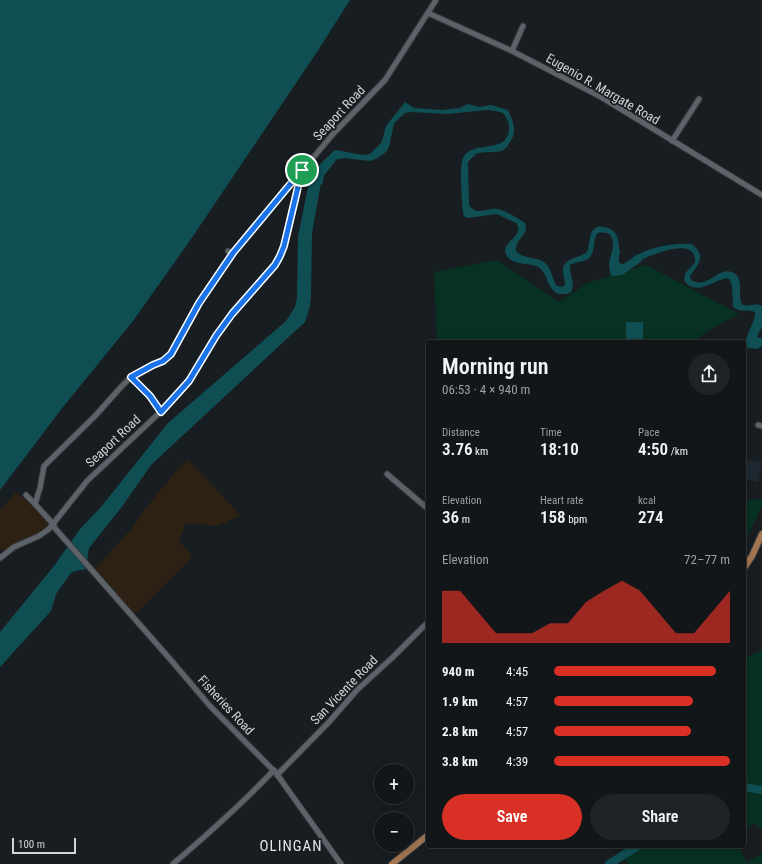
<!DOCTYPE html>
<html lang="en">
<head>
<meta charset="utf-8">
<style>
	:root { --surface:#121619; --page:#1f2326; --text:#f1f3f6; --muted:#9c9fa2; --line:#313538; --accent:#d93025 }
	body { margin:0; font-family:"Roboto Condensed",sans-serif; background:var(--page); color:var(--text); height:100vh; display:flex; flex-direction:column; font-size:15px; white-space:nowrap }
	* { box-sizing:border-box; margin:0 }
	p { font-size:13px; color:var(--muted) }
	.icon { flex:none; width:22px; height:22px; fill:none; stroke:currentColor; stroke-width:2; stroke-linecap:round; stroke-linejoin:round }
	.map { position:relative; flex:1; overflow:hidden }
	.sheet { position:absolute; left:426px; top:340px; width:320px; height:508px; display:flex; flex-direction:column; background:var(--surface); border-radius:4px; box-shadow:0 2px 10px #0003,0 0 0 1px var(--line) }
	.sheet>* { flex:none }
	.fabs { position:absolute; left:374px; top:764px; display:grid; gap:8px }
	.fabs a { display:grid; place-items:center; width:40px; height:40px; border-radius:50%; background:var(--surface); box-shadow:0 2px 10px #0003,0 0 0 1px var(--line); font-size:20px }
	.scale { position:absolute; left:12px; bottom:10px; width:64px; box-sizing:border-box; padding-left:4px; border:2px solid #cfd3d6; border-top:0; font-size:11px; line-height:14px; white-space:nowrap; color:#cfd3d6; -webkit-text-stroke:3px #181d21; paint-order:stroke }
	.pin { position:absolute; display:grid; place-items:center; width:34px; height:34px; color:#fff; margin:-17px; border:2px solid #fff; border-radius:50%; box-shadow:0 1px 4px #0007 }
	.round { display:grid; place-items:center; flex:none; width:42px; height:42px; border-radius:21px; background:var(--page) }
	.overview { display:flex; align-items:center; justify-content:space-between; height:68px; padding:0 16px }
	h1 { font-size:22px; font-weight:600; line-height:30px }
	.figures { display:grid; grid-template-columns:repeat(3,1fr); gap:6px; height:68px; padding:4px 16px }
	.figures div { display:grid; align-content:center }
	.figures b { font-size:17px; font-weight:600 }
	.figures small { font-size:11px; font-weight:400 }
	.figures p { font-size:11px }
	.chart { height:112px; padding:8px 16px }
	.chart p { display:flex; justify-content:space-between }
	.chart svg { width:100%; height:72px; margin-top:4px; fill:var(--accent); opacity:.7 }
	.action { display:flex; gap:8px; margin-top:auto; padding:8px 16px }
	.action a { flex:1; height:46px; border-radius:24px; background:var(--accent); color:#fff; font-size:16px; font-weight:600; line-height:46px; text-align:center }
	.action a+a { background:var(--page); color:var(--text) }
	ul { padding:0 16px; list-style:none; font-size:13px }
	li { display:grid; grid-template-columns:64px 48px 1fr; align-items:center; height:30px }
	li i { height:10px; border-radius:5px; background:var(--accent) }
	.map>svg:first-child { display:block }
</style>
</head>
<body>
<div class="map">
<svg width="762" height="864" viewBox="0 0 762 864">
	<rect width="100%" height="100%" fill="#181d21"/>
	<!-- built -->
	<path fill="#1f2830" d="M744,459L762,462L758,482L744,479Z"/>
	<!-- education -->
	<g fill="#2c2112">
		<path d="M187,459L241,515L218,526L186,523L179,541L192,557L134,615L95,569L132,528L155,496Z"/>
		<path d="M16,492L53,525L47,530L4,552L0,548V511Z"/>
	</g>
	<!-- green -->
	<g fill="#073122">
		<path d="M497,260L559,302L587,283L646,265L739,314L706,332L694,342H437L434,272Z"/>
		<path d="M756,499L762,500V505L746,540L744,539V501Z"/>
		<path d="M762,650V829L755,823L744,830V659Z"/>
		<path d="M628,846H738L747,863L762,853V864H628L620,852Z"/>
	</g>
	<!-- water -->
	<g fill="#0f4f53">
		<path d="M0,0H350L319,49L251,150L191,239L133,321L63,407L0,490Z"/>
		<path d="M405,102L414,108L442,110L460,108L468,104L480,107L491,105L508,110C513,122 518,131 510,142C508,146 506,149 501,151C493,153 484,151 476,154L468,162L469,205C477,217 487,207 498,209C504,210 520,219 525,223C530,235 514,239 516,251C524,260 537,256 545,263C552,269 552,280 557,286L562,287L565,285C565,279 562,273 563,268C566,257 580,258 587,252C590,245 589,235 593,230C596,226 600,226 605,227C622,231 619,248 619,262L621,264C628,264 631,258 637,255C654,246 674,243 692,244C707,257 698,264 690,276L691,280C708,290 717,267 732,272C745,277 737,295 742,304C748,308 755,302 762,306V327L757,336L758,338H762V346L757,349L747,348C742,337 756,324 755,312C748,309 740,313 733,307L732,286L730,280C727,278 727,278 724,279C713,281 700,293 688,285C684,282 684,278 685,274C687,270 693,266 695,262C696,259 694,255 693,253C682,238 634,263 622,269L617,268C605,256 624,229 598,233C592,240 596,250 590,257C585,263 576,261 570,265C569,273 575,282 572,290C571,293 567,294 565,294C546,297 550,271 536,266C527,263 510,265 506,254C500,242 526,236 516,223L497,214L467,218L464,216L463,213C462,202 459,167 463,158C472,139 507,155 509,130C510,124 507,118 503,113L496,111L487,110L447,114L411,112L405,113L394,123L389,147L386,152L378,158L370,161L343,158L327,161L322,169V177L312,233L311,297L310,306L305,322L151,465L121,508L89,548L86,569L75,571L71,573L56,594L51,611L0,667V632L54,566L80,529L101,507L168,423L286,321L295,307L297,298L298,236L309,183L314,172L322,162L333,152L341,151L363,155L370,154L380,144L382,141L386,126Z"/>
		<rect x="626" y="322" width="17" height="20"/>
	</g>
	<g fill="none" stroke-linecap="round" stroke-linejoin="round">
		<!-- river -->
		<g stroke="#0f4f53" stroke-width="8">
			<path d="M319,181L320,174L336,154L340,155"/>
			<path d="M616,252L613,263L614,272L621,271L638,259"/>
			<path d="M744,787L762,790"/>
			<path d="M609,864L638,846"/>
		</g>
		<defs>
			<g id="minor">
				<path d="M428,13L512,51L601,97L762,195"/>
				<path d="M512,51L523,26"/>
				<path d="M672,141L699,99"/>
				<path d="M228,251L233,253L235,251L333,134L385,80L436,0"/>
				<path d="M131,377L150,396L161,412"/>
				<path d="M758,425L762,426"/>
				<path d="M387,474L428,509"/>
				<path d="M26,495L35,504"/>
				<path d="M54,525L35,504L40,488L44,466L95,416L121,387L131,377L153,365L163,361L171,354L199,303L233,253"/>
				<path d="M53,526L170,659L210,706L276,773L341,864"/>
				<path d="M0,558L14,547L39,536L49,529L87,481L173,400L189,381L216,336L232,314L275,265L280,256L284,246L302,170"/>
				<path d="M277,775L329,722L357,690L393,657L428,622"/>
				<path d="M173,864C208,834 242,804 274,770"/>
			</g>
			<g id="major">
				<path d="M744,568L752,556L762,534"/>
				<path d="M392,864L428,835"/>
			</g>
		</defs>
		<!-- minor casing -->
		<use href="#minor" stroke="#35383c" stroke-width="7"/>
		<!-- major casing -->
		<use href="#major" stroke="#35383c" stroke-width="8"/>
		<!-- minor -->
		<use href="#minor" stroke="#5c6268" stroke-width="5"/>
		<!-- major -->
		<use href="#major" stroke="#a37652" stroke-width="6"/>
	</g>
	<g fill="none" stroke-linecap="round" stroke-linejoin="round">
		<defs>
			<path id="route" d="M302,170L284,246L280,256L275,265L232,314L216,336L189,381L161,412L150,396L131,377L153,365L163,361L171,354L199,303L233,253Z"/>
		</defs>
		<!-- route casing -->
		<use href="#route" stroke="#fff" stroke-width="8"/>
		<!-- route -->
		<use href="#route" stroke="#1a73e8" stroke-width="5"/>
	</g>
	<g text-anchor="middle" dominant-baseline="central" stroke-width="3.5" stroke-linejoin="round" paint-order="stroke">
		<!-- street labels -->
		<g font-size="13" fill="#cfd3d6" stroke="#181d21">
			<text transform="translate(603 89) rotate(30)">Eugenio R. Margate Road</text>
			<text transform="translate(339 113) rotate(-47)">Seaport Road</text>
			<text transform="translate(113 441) rotate(-43)">Seaport Road</text>
			<text transform="translate(344 690) rotate(-46)">San Vicente Road</text>
			<text transform="translate(226 705) rotate(47)">Fisheries Road</text>
		</g>
		<!-- quarter labels -->
		<g font-size="15" letter-spacing="1" fill="#dde4ea" stroke="#181d21">
			<text x="291" y="846">OLINGAN</text>
		</g>
	</g>
</svg>
<div class="fabs">
<a>+</a>
<a>−</a>
</div>
<div class="scale">100 m</div>
<div class="pin" style="left:302px;top:170px;background:#1e9e55"><svg class="icon" aria-label="arrive" viewBox="0 0 24 24"><path d="M6 21V4h12l-3 4 3 4H6"/></svg></div>
<section class="sheet">
<div class="overview"><div><h1>Morning run</h1><p>06:53 · 4 × 940 m</p></div><a class="round"><svg class="icon" aria-label="share" viewBox="0 0 24 24"><path d="M12 15V3M7 8l5-5 5 5M5 13v7h14v-7"/></svg></a></div>
<div class="figures">
<div><p>Distance</p><b>3.76<small> km</small></b></div>
<div><p>Time</p><b>18:10</b></div>
<div><p>Pace</p><b>4:50<small> /km</small></b></div>
</div>
<div class="figures">
<div><p>Elevation</p><b>36<small> m</small></b></div>
<div><p>Heart rate</p><b>158<small> bpm</small></b></div>
<div><p>kcal</p><b>274</b></div>
</div>
<div class="chart"><p><span>Elevation</span>72–77 m</p>
<svg viewBox="0 0 160 44" preserveAspectRatio="none"><path d="M0 44V12L10 12L20 25L30 38L40 38L50 38L60 32L70 32L80 19L90 12L100 6L110 12L120 25L130 38L140 38L150 25L160 12V44z"/></svg>
</div>
<ul>
<li><b>940 m</b>4:45<i style="width:92%"></i></li>
<li><b>1.9 km</b>4:57<i style="width:79%"></i></li>
<li><b>2.8 km</b>4:57<i style="width:78%"></i></li>
<li><b>3.8 km</b>4:39<i style="width:100%"></i></li>
</ul>
<div class="action"><a>Save</a><a>Share</a></div>
</section>
</div>
</body>
</html>
